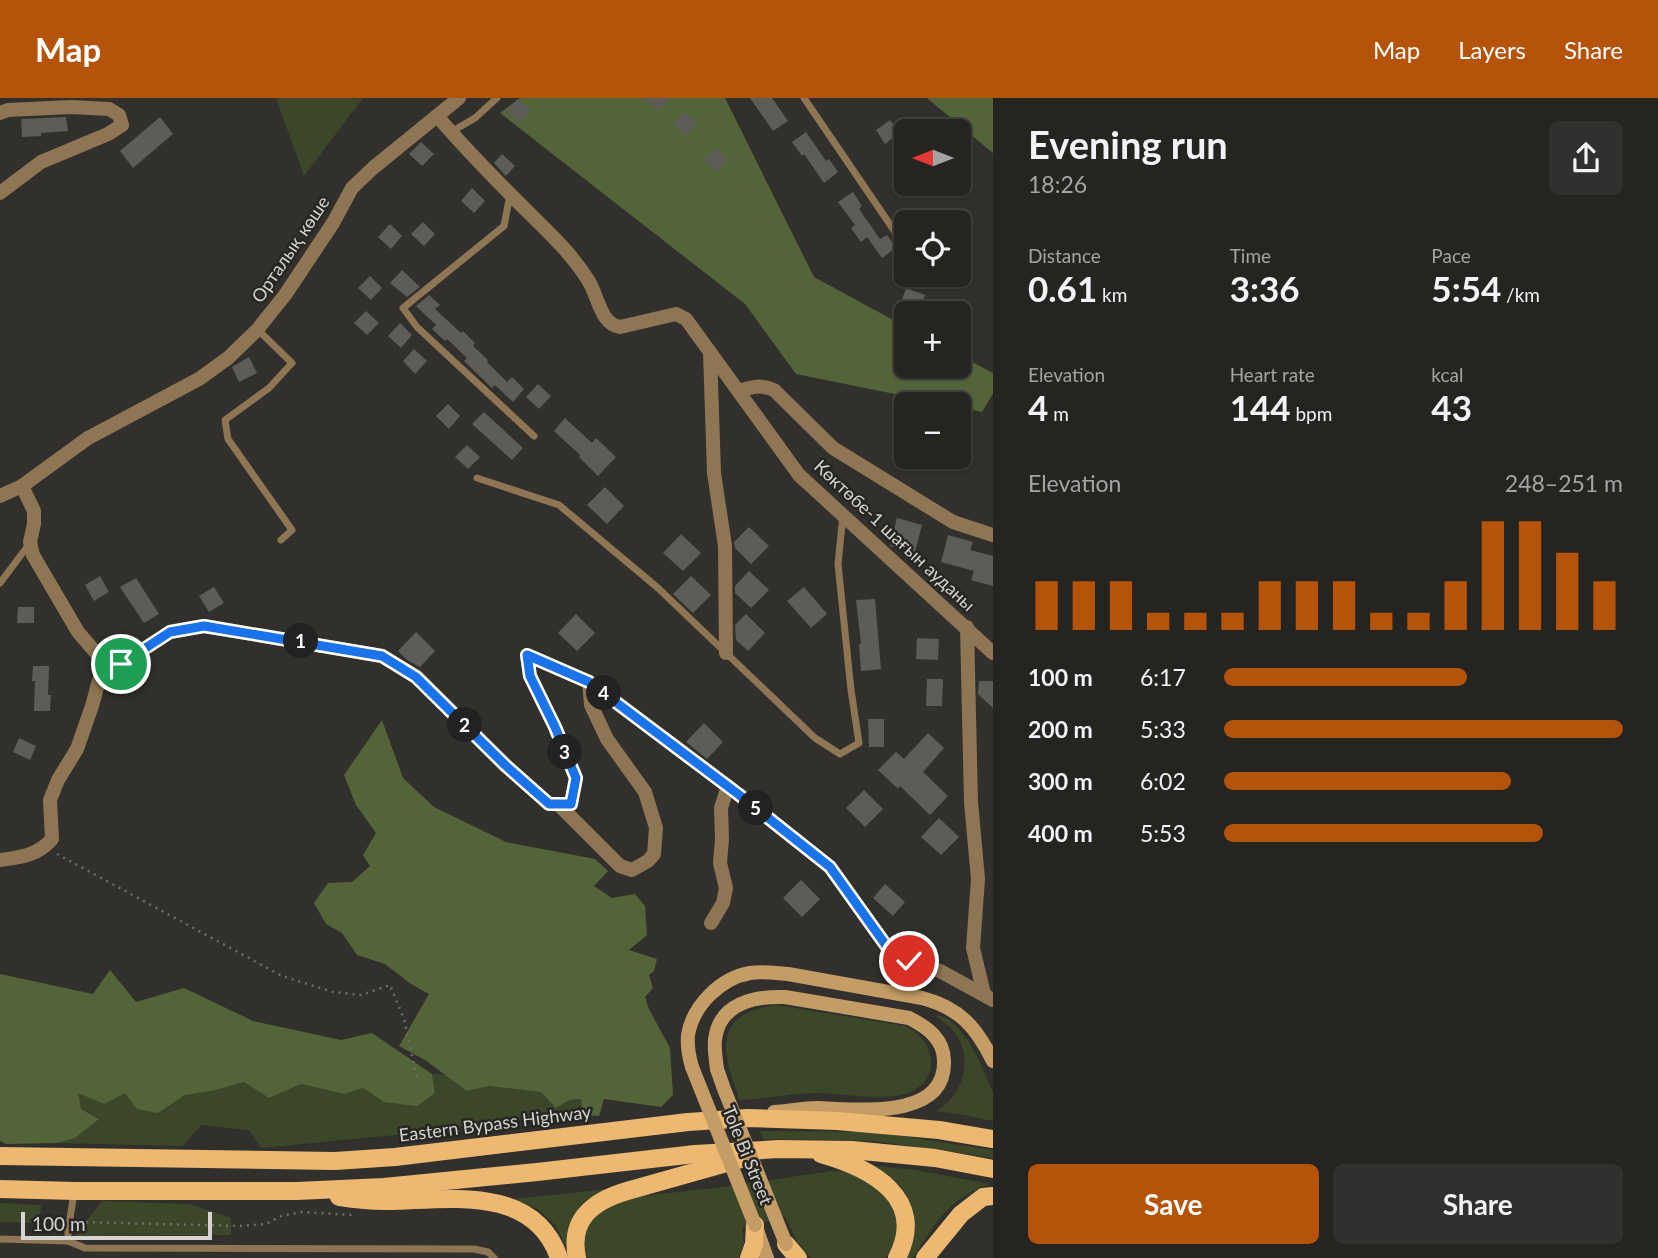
<!DOCTYPE html>
<html lang="en">
<head>
<meta charset="utf-8">
<style>
	:root { --surface:#262421; --page:#32302e; --text:#f1f3f6; --muted:#a4a4a5; --line:#42413f; --accent:#b45309 }
	body { margin:0; font-family:Lato,sans-serif; background:var(--page); color:var(--text); height:100vh; display:flex; flex-direction:column; font-size:26px; white-space:nowrap }
	* { box-sizing:border-box; margin:0 }
	p { font-size:23px; color:var(--muted) }
	.icon { flex:none; width:38px; height:38px; fill:none; stroke:currentColor; stroke-width:2; stroke-linecap:round; stroke-linejoin:round }
	.map { position:relative; flex:1; overflow:hidden }
	.drawer { display:flex; flex-direction:column; background:var(--surface); width:665px }
	.drawer>* { flex:none }
	.needle { width:46px; rotate:270deg }
	.tools { position:absolute; left:894px; top:21px; display:grid; gap:14px }
	.tools a { display:grid; place-items:center; width:77px; height:77px; border-radius:10px; background:var(--surface); box-shadow:0 2px 5px #0004,0 0 0 2px var(--line); font-size:35px }
	.scale { position:absolute; left:21px; bottom:18px; width:191px; box-sizing:border-box; padding-left:7px; border:4px solid #d5d4d1; border-top:0; font-size:19px; line-height:24px; white-space:nowrap; color:#d5d4d1; -webkit-text-stroke:5px #282622; paint-order:stroke }
	.pin { position:absolute; display:grid; place-items:center; width:60px; height:60px; color:#fff; margin:-30px; border:4px solid #fff; border-radius:50%; box-shadow:0 2px 7px #0007 }
	.km { position:absolute; width:35px; height:35px; margin:-18px; border-radius:50%; background:#222; color:#fff; font-size:19px; line-height:35px; text-align:center }
	.round { display:grid; place-items:center; flex:none; width:74px; height:74px; border-radius:10px; background:var(--page) }
	.head { display:flex; align-items:center; justify-content:space-between; height:119px; padding:0 35px }
	h1 { font-size:38px; font-weight:700; line-height:52px }
	.stats { display:grid; grid-template-columns:repeat(3,1fr); gap:10px; height:119px; padding:7px 35px }
	.stats div { display:grid; align-content:center }
	.stats b { font-size:35px; font-weight:700 }
	.stats small { font-size:19px; font-weight:400 }
	.stats p { font-size:19px }
	.chart { height:196px; padding:14px 35px }
	.chart p { display:flex; justify-content:space-between }
	.chart svg { width:100%; height:126px; margin-top:7px; stroke:var(--accent); stroke-width:6 }
	.cta { display:flex; gap:14px; margin-top:auto; padding:14px 35px }
	.cta a { flex:1; height:80px; border-radius:10px; background:var(--accent); color:#fff; font-size:28px; font-weight:700; line-height:80px; text-align:center }
	.cta a+a { background:var(--page); color:var(--text) }
	ul { padding:0 35px; list-style:none; font-size:23px }
	li { display:grid; grid-template-columns:112px 84px 1fr; align-items:center; height:52px }
	li i { height:18px; border-radius:9px; background:var(--accent) }
	header { display:flex; align-items:center; gap:42px; box-sizing:border-box; height:98px; padding:0 35px; background:var(--accent); color:#fff }
	header strong { font-size:33px }
	nav { display:flex; gap:38px; margin-inline-start:auto; font-size:24px }
	main { display:flex; flex:1; min-height:0 }
	.map>svg:first-child { display:block }
</style>
</head>
<body>
<header>
<strong>Map</strong>
<nav><a>Map</a><a>Layers</a><a>Share</a></nav>
</header>
<main>
<div class="map">
<svg width="993" height="1160" viewBox="0 0 993 1160">
	<rect width="100%" height="100%" fill="#32302c"/>
	<!-- green -->
	<g fill="#3c4729">
		<path d="M276,0H363L304,78Z"/>
		<path d="M776,907L905,928C940,944 941,988 901,997C880,1002 843,996 820,995C793,995 767,1001 740,1002C722,955 711,916 776,907Z"/>
		<path d="M935,917L947,920L959,931L967,941L978,960L993,994V1023L959,1016L936,1013C964,998 975,957 952,931C947,926 941,922 935,917Z"/>
		<path d="M432,976L446,977L467,993L489,988L542,994L556,1010L569,1002L581,1001L582,1008L564,1015L395,1037L261,1050L249,1032L201,1027L183,1048L57,1045L75,1040L99,1020L81,1011L77,995H125L158,1015L185,997L244,984L269,1000L301,986L344,996L363,990L384,1004L435,995Z"/>
		<path d="M760,1033L875,1034L993,1052V1060L874,1043L763,1041Z"/>
		<path d="M874,1068L915,1072L990,1086C950,1099 934,1126 913,1160H907C917,1136 917,1111 901,1089C894,1081 883,1074 874,1068Z"/>
		<path d="M832,1073L848,1074L889,1096L900,1124L893,1152L886,1160H811L797,1144L785,1118L742,1130L744,1146L739,1160H585L584,1134L597,1112L626,1100L722,1089Z"/>
		<path d="M610,1091C603,1095 591,1098 585,1103C573,1114 568,1134 566,1149L556,1128L538,1111L513,1101Z"/>
		<path d="M102,1103L190,1106L231,1120V1137L75,1138Z"/>
		<path d="M0,1105L41,1107L40,1125L0,1124Z"/>
	</g>
	<!-- forest -->
	<g fill="#546439">
		<path d="M520,0H725L814,179L906,229V268H959V257L993,275V296L982,314L959,309V306H944L796,276L745,206L500,15Z"/>
		<path d="M927,0H993V55Z"/>
		<path d="M382,622L403,680L434,709L506,744L595,761L608,773L594,788L612,800L635,796L645,808L647,837L629,852L657,861L654,873L649,877L653,890L645,899L649,911L670,950L673,997L661,1009L604,1001L599,1018L583,1017L581,1001L569,1002L556,1010L541,994L489,988L467,993L425,962L399,948L429,896L411,886L385,866L357,857L342,835L326,826L314,805L328,785L352,784L370,768L363,757L376,735L356,707L344,677Z"/>
		<path d="M110,872L136,904L184,890L253,923L341,942L372,935L432,976L435,995L417,1008L384,1004L363,990L344,996L301,986L269,1000L244,984L215,992L185,997L158,1015L137,1011L125,995L104,1006L78,995L81,1011L99,1021L75,1040L57,1045L6,1046L0,1043V876L93,896Z"/>
	</g>
	<!-- building -->
	<g fill="#5e5c57">
		<path d="M644,0H670L658,13Z"/>
		<path d="M750,0H772L788,23L773,33Z"/>
		<path d="M518,1L531,13L519,25L506,13Z"/>
		<path d="M685,14L697,26L686,38L673,26Z"/>
		<path d="M66,19L68,33L41,35V38L22,39L21,21Z"/>
		<path d="M160,19L173,36L133,70L120,53Z"/>
		<path d="M890,22L900,35L885,46L876,32Z"/>
		<path d="M806,34L826,63L829,61L838,74L824,85L804,56L802,58L792,44Z"/>
		<path d="M421,44L434,56L422,68L409,56Z"/>
		<path d="M716,50L728,62L717,74L704,62Z"/>
		<path d="M502,56L515,68L506,78L494,65Z"/>
		<path d="M472,90L485,103L474,115L461,103Z"/>
		<path d="M853,94L862,108L859,111L880,141L887,137L896,150L882,160L867,139L861,144L851,130L855,127L838,104Z"/>
		<path d="M423,124L435,136L424,148L411,136Z"/>
		<path d="M390,126L402,138L391,151L378,139Z"/>
		<path d="M402,172L420,189L407,199L390,185Z"/>
		<path d="M370,178L382,190L371,202L358,190Z"/>
		<path d="M906,190L925,197L919,212L901,205Z"/>
		<path d="M429,197L440,207L435,211L461,235L463,233L475,245L473,248L488,262L487,264L507,284L512,279L524,291L513,304L495,287L492,290L464,263L467,260L447,241L445,243L432,231L436,227L416,208Z"/>
		<path d="M366,213L379,225L367,237L354,225Z"/>
		<path d="M400,225L412,237L401,250L388,238Z"/>
		<path d="M414,251L427,263L415,276L403,263Z"/>
		<path d="M249,259L257,275L239,284L232,269Z"/>
		<path d="M538,286L551,298L539,311L526,299Z"/>
		<path d="M448,306L460,318L449,331L436,318Z"/>
		<path d="M484,314L523,350L512,362L472,326Z"/>
		<path d="M565,320L592,345L596,340L616,359L598,378L579,359L580,357L554,333Z"/>
		<path d="M467,347L480,359L468,371L455,359Z"/>
		<path d="M605,389L624,408L607,426L587,407Z"/>
		<path d="M897,420L922,427L915,454L890,448Z"/>
		<path d="M749,429L769,448L751,466L735,450L734,444Z"/>
		<path d="M681,436L701,455L683,473L663,455Z"/>
		<path d="M948,437L973,444L970,452L993,458V488L971,482L974,473L941,464Z"/>
		<path d="M749,473L769,492L751,510L735,495V488Z"/>
		<path d="M100,478L109,494L94,503L85,487Z"/>
		<path d="M691,478L711,497L693,515L673,496Z"/>
		<path d="M136,480L159,516L144,525L120,489Z"/>
		<path d="M214,489L224,505L209,514L199,498Z"/>
		<path d="M804,489L827,516L811,530L787,503Z"/>
		<path d="M875,501L881,571L861,573L859,546H861L856,502Z"/>
		<path d="M18,509H34V525H17Z"/>
		<path d="M576,516L595,535L577,553L558,535Z"/>
		<path d="M746,516L765,535L748,553L736,542L735,527Z"/>
		<path d="M416,534L435,553L420,569L407,562L398,553Z"/>
		<path d="M917,540L939,541L938,562L916,561Z"/>
		<path d="M33,568H49L48,597H51L50,613H34L35,583H32Z"/>
		<path d="M927,581H943L942,608H926Z"/>
		<path d="M979,583H993V610L978,596Z"/>
		<path d="M868,621H884V649H869Z"/>
		<path d="M704,625L723,644L707,661L686,644Z"/>
		<path d="M928,635L944,650L923,674L948,698L930,717L900,688L898,691L878,672L896,654L904,661Z"/>
		<path d="M19,640L36,648L30,662L13,654Z"/>
		<path d="M864,692L883,711L865,729L846,710Z"/>
		<path d="M939,720L959,739L941,757L921,739Z"/>
		<path d="M801,782L820,801L802,819L783,800Z"/>
		<path d="M885,786L905,804L893,818L873,800Z"/>
	</g>
	<g fill="none" stroke-linecap="round" stroke-linejoin="round">
		<!-- path -->
		<g stroke="#6e6c68" stroke-width="2.5" stroke-dasharray="2 5" stroke-linecap="butt">
			<path d="M57,756L282,878L333,894L361,897L390,887L404,921L418,984"/>
			<path d="M79,1124L240,1128L266,1126L281,1118L302,1114L353,1117"/>
		</g>
		<!-- lane -->
		<g stroke="#8e7554" stroke-width="7">
			<path d="M804,0L906,150"/>
			<path d="M451,34L475,20L497,0"/>
			<path d="M510,97L504,128L403,210L417,229L534,338"/>
			<path d="M258,232L292,265L269,290L225,322L228,341L292,432L281,442"/>
			<path d="M477,380L559,407L658,490L815,640L840,656L859,645L851,592L838,466L843,417"/>
			<path d="M0,485L30,445"/>
			<path d="M74,1095L68,1133V1143L85,1150L474,1151L488,1154L494,1160"/>
			<path d="M0,1141L68,1143"/>
		</g>
		<!-- street -->
		<g stroke="#8e7554" stroke-width="14">
			<path d="M0,15L8,12L71,9L109,11L119,17L122,27L108,36L41,64L0,95"/>
			<path d="M437,18C463,48 491,77 519,105C543,129 570,153 588,182C598,197 600,226 620,229L676,216L686,221L799,377L993,555"/>
			<path d="M710,254L714,375L725,448L726,555"/>
			<path d="M739,293C752,289 761,286 774,292L833,350L953,424L993,437"/>
			<path d="M22,388L34,413V426L30,444L33,457L78,534L104,564L121,566L170,534L204,528L382,558L417,579L505,667L549,706H571L576,680L555,629L530,578L527,557L589,584L738,696L830,769L890,853L909,863L940,873L993,902"/>
			<path d="M0,398L22,388L88,340L199,281L228,260L257,232L285,197L333,125L352,90L373,70L459,0"/>
			<path d="M967,529L971,704L978,781L973,850L984,896"/>
			<path d="M558,706L620,768L632,772L648,763L654,756L656,730L645,694L607,641L591,607L589,584"/>
			<path d="M0,762C21,759 37,758 52,741L50,702L58,682L77,651L92,608L104,564"/>
			<path d="M711,825L723,805L726,790L720,765L722,741L721,710L728,688"/>
		</g>
		<!-- secondary -->
		<g stroke="#c49c65" stroke-width="14">
			<path d="M692,969C689,959 687,948 688,937C693,907 721,880 750,875C762,873 776,875 788,876L922,900C960,910 976,929 993,963"/>
			<path d="M717,971C716,962 714,952 715,942C719,905 754,898 785,899L909,920C927,929 944,941 944,963C946,1023 856,1011 818,1010C803,1010 789,1013 774,1014"/>
			<path d="M757,1132L767,1160"/>
		</g>
		<!-- primary -->
		<g stroke="#edb972" stroke-width="18">
			<path d="M821,1056C871,1070 928,1100 897,1160"/>
			<path d="M0,1058L335,1063L395,1059L688,1024L748,1020L837,1023L939,1032L993,1041"/>
			<path d="M0,1091L75,1093H297L384,1089L537,1074L695,1056L779,1051L852,1052L935,1060L993,1071"/>
			<path d="M339,1099C355,1102 371,1103 388,1103C448,1102 534,1086 559,1160"/>
			<path d="M786,1146L798,1160"/>
			<path d="M577,1160C569,1121 593,1103 627,1093L744,1060"/>
			<path d="M749,1160L754,1146L755,1127"/>
			<path d="M925,1160L961,1116L983,1099L993,1098"/>
		</g>
		<!-- secondary-bridge -->
		<g stroke="#c49c65" stroke-width="14">
			<path d="M692,969L755,1127"/>
			<path d="M717,971L724,991L786,1146"/>
		</g>
	</g>
	<g fill="none" stroke-linecap="round" stroke-linejoin="round">
		<defs>
			<path id="route" d="M121,566L170,534L204,528L382,558L416,579L505,667L549,706H571L576,680L555,629L530,578L527,557L589,584L738,696L830,769L890,853L909,863"/>
		</defs>
		<!-- route casing -->
		<use href="#route" stroke="#fff" stroke-width="14"/>
		<!-- route -->
		<use href="#route" stroke="#1a73e8" stroke-width="9"/>
	</g>
	<g text-anchor="middle" dominant-baseline="central" stroke-width="5" stroke-linejoin="round" paint-order="stroke">
		<!-- street labels -->
		<g font-size="18" fill="#d5d4d1" stroke="#282622">
			<text transform="translate(290 151) rotate(-56)">Орталық көше</text>
			<text transform="translate(895 437) rotate(43)">Көктөбе-1 шағын ауданы</text>
			<text transform="translate(495 1025) rotate(-7)">Eastern Bypass Highway</text>
			<text transform="translate(748 1057) rotate(68)">Tole Bi Street</text>
		</g>
	</g>
</svg>
<div class="tools">
<a><svg class="needle" viewBox="-14 -14 28 28"><path d="M0-13l5 13h-10z" fill="#e53935"/><path d="M0 13l5-13h-10z" fill="#a4a4a5"/></svg></a>
<a><svg class="icon" aria-label="locate" viewBox="0 0 24 24"><circle cx="12" cy="12" r="6"/><path d="M12 2v4M12 18v4M2 12h4M18 12h4"/></svg></a>
<a>+</a>
<a>−</a>
</div>
<div class="scale">100 m</div>
<div class="pin" style="left:121px;top:566px;background:#1e9e55"><svg class="icon" aria-label="arrive" viewBox="0 0 24 24"><path d="M6 21V4h12l-3 4 3 4H6"/></svg></div>
<div class="pin" style="left:909px;top:863px;background:#d93025"><svg class="icon" aria-label="check" viewBox="0 0 24 24"><path d="M5 12l5 5 9-10"/></svg></div>
<b class="km" style="left:301px;top:543px">1</b>
<b class="km" style="left:465px;top:627px">2</b>
<b class="km" style="left:565px;top:654px">3</b>
<b class="km" style="left:604px;top:595px">4</b>
<b class="km" style="left:756px;top:710px">5</b>
</div>
<section class="drawer">
<div class="head"><div><h1>Evening run</h1><p>18:26</p></div><a class="round"><svg class="icon" aria-label="share" viewBox="0 0 24 24"><path d="M12 15V3M7 8l5-5 5 5M5 13v7h14v-7"/></svg></a></div>
<div class="stats">
<div><p>Distance</p><b>0.61<small> km</small></b></div>
<div><p>Time</p><b>3:36</b></div>
<div><p>Pace</p><b>5:54<small> /km</small></b></div>
</div>
<div class="stats">
<div><p>Elevation</p><b>4<small> m</small></b></div>
<div><p>Heart rate</p><b>144<small> bpm</small></b></div>
<div><p>kcal</p><b>43</b></div>
</div>
<div class="chart"><p><span>Elevation</span>248–251 m</p>
<svg viewBox="0 0 160 44" preserveAspectRatio="none"><path d="M5 44V27M15 44V27M25 44V27M35 44V38M45 44V38M55 44V38M65 44V27M75 44V27M85 44V27M95 44V38M105 44V38M115 44V27M125 44V6M135 44V6M145 44V17M155 44V27"/></svg>
</div>
<ul>
<li><b>100 m</b>6:17<i style="width:61%"></i></li>
<li><b>200 m</b>5:33<i style="width:100%"></i></li>
<li><b>300 m</b>6:02<i style="width:72%"></i></li>
<li><b>400 m</b>5:53<i style="width:80%"></i></li>
</ul>
<div class="cta"><a>Save</a><a>Share</a></div>
</section>
</main>
</body>
</html>
